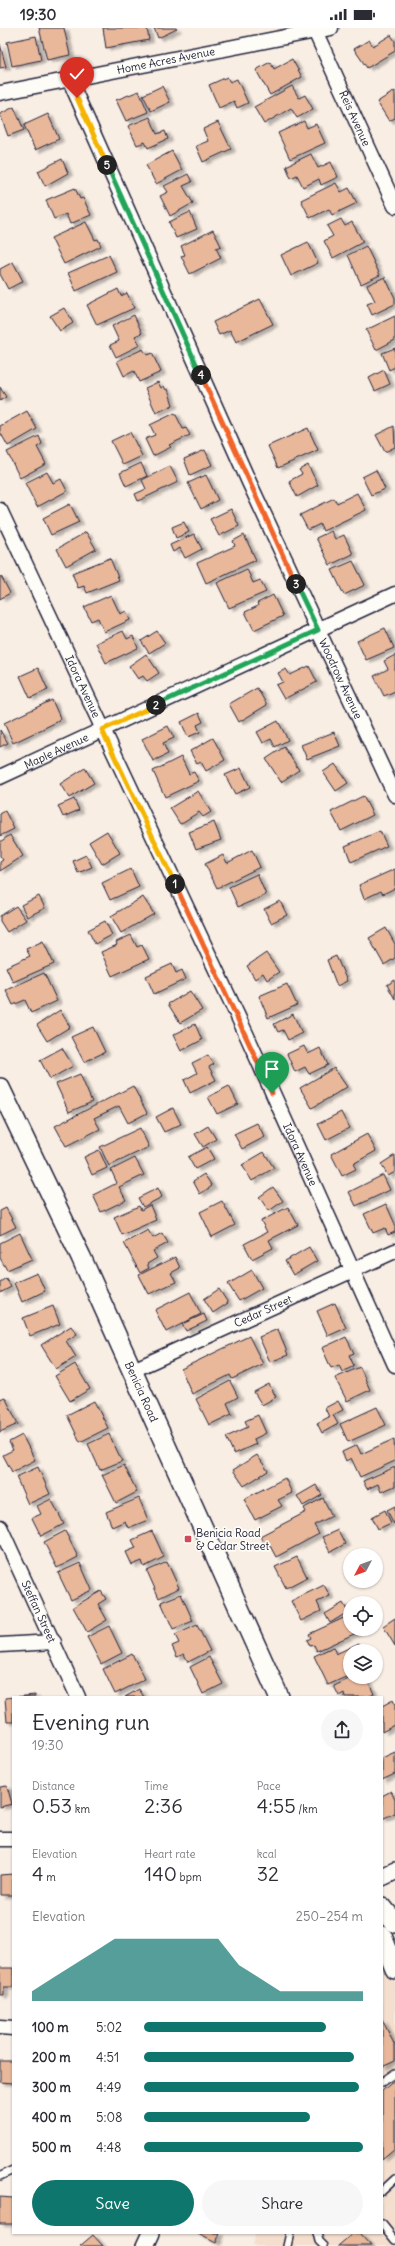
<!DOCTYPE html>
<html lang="en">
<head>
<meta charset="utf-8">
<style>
	:root { --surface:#fff; --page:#f7f7f7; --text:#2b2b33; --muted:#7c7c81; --accent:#0f766e }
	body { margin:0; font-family:Delius,sans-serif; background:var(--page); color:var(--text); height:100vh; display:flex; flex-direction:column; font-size:15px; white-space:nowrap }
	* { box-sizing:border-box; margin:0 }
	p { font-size:13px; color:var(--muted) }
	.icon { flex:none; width:22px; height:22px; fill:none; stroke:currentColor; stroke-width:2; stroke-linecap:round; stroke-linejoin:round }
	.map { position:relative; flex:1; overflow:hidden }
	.drawer { position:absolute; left:12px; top:1668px; width:371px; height:538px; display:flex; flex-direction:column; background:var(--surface); border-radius:0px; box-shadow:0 1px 3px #0004 }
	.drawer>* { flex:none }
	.needle { width:26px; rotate:229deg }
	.fabs { position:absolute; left:343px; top:1520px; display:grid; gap:8px }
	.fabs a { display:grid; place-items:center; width:40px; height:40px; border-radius:50%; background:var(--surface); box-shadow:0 1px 3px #0004; font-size:20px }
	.pin { position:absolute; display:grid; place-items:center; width:34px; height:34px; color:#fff; margin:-41px -17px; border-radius:50% 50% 50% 0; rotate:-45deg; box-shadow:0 0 4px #0007 }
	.pin .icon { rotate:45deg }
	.km { position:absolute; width:20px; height:20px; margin:-10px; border-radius:50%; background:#222; color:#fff; font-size:11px; line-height:20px; text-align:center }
	.round { display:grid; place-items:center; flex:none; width:42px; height:42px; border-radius:21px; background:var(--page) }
	.overview { display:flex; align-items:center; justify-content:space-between; height:68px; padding:0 20px }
	h1 { font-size:22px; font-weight:600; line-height:30px }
	.stats { display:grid; grid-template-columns:repeat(3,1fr); gap:6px; height:68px; padding:4px 20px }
	.stats div { display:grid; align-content:center }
	.stats b { font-size:20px; font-weight:600 }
	.stats small { font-size:11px; font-weight:400 }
	.stats p { font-size:11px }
	.chart { height:112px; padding:8px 20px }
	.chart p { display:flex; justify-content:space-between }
	.chart svg { width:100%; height:72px; margin-top:4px; fill:var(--accent); opacity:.7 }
	.primary-button { display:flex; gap:8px; margin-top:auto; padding:8px 20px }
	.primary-button a { flex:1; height:46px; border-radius:24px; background:var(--accent); color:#fff; font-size:16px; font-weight:600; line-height:46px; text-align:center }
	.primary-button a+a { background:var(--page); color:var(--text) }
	ul { padding:0 20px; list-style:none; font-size:13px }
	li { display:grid; grid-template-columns:64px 48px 1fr; align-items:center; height:30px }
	li i { height:10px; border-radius:5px; background:var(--accent) }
	.status { display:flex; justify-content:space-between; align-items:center; height:28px; padding:0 20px; background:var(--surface); direction:ltr }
	.status svg { height:11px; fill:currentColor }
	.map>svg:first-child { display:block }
</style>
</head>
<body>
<div class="status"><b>19:30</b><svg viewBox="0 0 49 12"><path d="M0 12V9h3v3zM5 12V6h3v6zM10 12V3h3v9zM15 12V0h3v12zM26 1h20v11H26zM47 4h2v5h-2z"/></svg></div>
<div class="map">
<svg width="395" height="2218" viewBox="0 0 395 2218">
	<defs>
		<filter id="shadow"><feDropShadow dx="4.5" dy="2.5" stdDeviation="1" flood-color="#0004"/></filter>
	</defs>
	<rect width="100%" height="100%" fill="#f9eee4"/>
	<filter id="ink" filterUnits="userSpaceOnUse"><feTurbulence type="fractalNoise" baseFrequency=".025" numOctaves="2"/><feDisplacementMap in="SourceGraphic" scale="8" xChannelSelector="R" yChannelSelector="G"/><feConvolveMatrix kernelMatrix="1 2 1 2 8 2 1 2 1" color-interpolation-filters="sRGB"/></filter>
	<g filter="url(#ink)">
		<!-- built -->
		<path fill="#f4dece" d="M382,1928L395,1954V2218H252L255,2205H382Z"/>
		<!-- building -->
		<g fill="#e9b89a" stroke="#22223b" filter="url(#shadow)">
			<path d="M39,0H64L70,27L47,32Z"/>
			<path d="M103,0H147L149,12L106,20Z"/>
			<path d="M154,0H176L177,1L158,10Z"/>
			<path d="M391,7L395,13V23L367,40L354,21L369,12L373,18Z"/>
			<path d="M36,8L41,32L12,38L7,14Z"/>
			<path d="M0,16L6,39L0,40Z"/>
			<path d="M292,31L302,49L270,67L256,42L270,34L274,41Z"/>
			<path d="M227,49L230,54L237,51L248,75L237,80L234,73L219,80L209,57Z"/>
			<path d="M162,58L170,74L151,83L143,67Z"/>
			<path d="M292,58L299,70L305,67L313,81L297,90L291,80L264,96L254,79Z"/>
			<path d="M139,63L148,84L126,93L116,72Z"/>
			<path d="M395,63V90L389,93L377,74Z"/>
			<path d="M14,79L24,102L8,108L0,86Z"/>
			<path d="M48,86L59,111L35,122L24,97Z"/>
			<path d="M150,89L157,106L165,103L168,111L148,120L145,114L137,117L128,98Z"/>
			<path d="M304,93L307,100L316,96L325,115L290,131L278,105Z"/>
			<path d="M218,94L231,121L203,134L196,118L208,113L203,101Z"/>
			<path d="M172,123L182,142L156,156L146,137Z"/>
			<path d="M311,126L318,140L331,134L338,149L321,157L319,151L303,159L297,147L291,150L286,138Z"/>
			<path d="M62,131L68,145L45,158L38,143Z"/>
			<path d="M188,146L192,154L183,158L193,175L170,188L160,168L168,164L164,158Z"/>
			<path d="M336,155L341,164L349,160L357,175L332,187L329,181L310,190L301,172Z"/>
			<path d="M75,160L80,171L83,170L91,187L70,196L66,186L54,191L46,172Z"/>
			<path d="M190,184L197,201L176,210L169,194Z"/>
			<path d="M341,191L345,198L352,194L363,214L333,230L324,213L333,208L327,198Z"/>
			<path d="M86,194L95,212L98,211L101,218L64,236L51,210Z"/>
			<path d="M213,202L221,218L216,220L221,230L190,246L181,228L185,227L181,218Z"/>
			<path d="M308,214L318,235L291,248L281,227Z"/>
			<path d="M366,218L380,247L361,256L348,227Z"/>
			<path d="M109,227L117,244L76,263L68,245Z"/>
			<path d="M13,234L23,253L8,261L0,246V241Z"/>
			<path d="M385,249L395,270V276L372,287L367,276L375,273L367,257Z"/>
			<path d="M118,261L121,268L127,265L134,280L97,297L87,277Z"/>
			<path d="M260,271L273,296L236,314L230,302L219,307L213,294Z"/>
			<path d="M64,280L73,295L60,303L50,288Z"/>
			<path d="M134,287L142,305L135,308L140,317L116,329L110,317L119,313L112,298Z"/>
			<path d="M395,288V312L376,322L366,302Z"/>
			<path d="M395,320V339L389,342L382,325Z"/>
			<path d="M143,321L147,327L152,325L161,344L139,354L134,343L124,348L117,333Z"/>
			<path d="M384,342L390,356L375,363L369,350Z"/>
			<path d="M158,354L161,360L164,358L166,362L168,361L173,377L156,385L145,360Z"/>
			<path d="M0,359L6,369L0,373Z"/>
			<path d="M27,383L37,401L8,418L0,404V398Z"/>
			<path d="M175,385L183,401L186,400L190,407L169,417L171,419L153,428L145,411L155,407L150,397Z"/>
			<path d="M394,398L395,419L385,424L376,407Z"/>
			<path d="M308,400L318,422L278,440L268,418Z"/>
			<path d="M130,404L142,428L123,437L111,413Z"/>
			<path d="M39,408L42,416L37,419L46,436L20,450L7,424Z"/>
			<path d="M205,422L212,437L190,447L184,431Z"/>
			<path d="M141,435L147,448L126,458L120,445Z"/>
			<path d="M308,437L318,457L297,469L289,453L302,446L299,442Z"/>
			<path d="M170,438L178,454L138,473L135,466L146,461L142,452Z"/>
			<path d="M376,442L385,461L371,467L362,449Z"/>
			<path d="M47,444L53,455L61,451L67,463L37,479L25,455Z"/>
			<path d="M206,447L218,472L201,481L188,455Z"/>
			<path d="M357,465L366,482L323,503L320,496L308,502L300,487L334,470L337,475Z"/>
			<path d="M70,476L79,494L51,507L43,490Z"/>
			<path d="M231,481L239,498L219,508L210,491Z"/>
			<path d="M184,494L189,504L176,510L172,499Z"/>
			<path d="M331,503L335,511L344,507L353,526L330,537L316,510Z"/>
			<path d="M86,504L96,521L66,538L57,521Z"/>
			<path d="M194,506L202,521L185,530L180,520L173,524L170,517Z"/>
			<path d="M244,507L256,532L206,555L197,535L235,518L233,513Z"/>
			<path d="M110,530L119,552L87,565L84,558L78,560L72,545Z"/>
			<path d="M353,533L365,557L344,567L332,542Z"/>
			<path d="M247,541L253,555L260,552L266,564L229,580L217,555Z"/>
			<path d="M1,548L10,565L0,571V549Z"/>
			<path d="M111,567L120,586L126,583L130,592L104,604L98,590L91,593L84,579Z"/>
			<path d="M273,567L283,588L254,602L245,584L258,578L257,575Z"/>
			<path d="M385,600L394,620L366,632L357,613Z"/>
			<path d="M123,603L127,611L133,608L138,620L106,635L96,615Z"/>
			<path d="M157,603L165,615L149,625L141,613Z"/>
			<path d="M146,626L159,645L147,653L143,648L138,651L129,638Z"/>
			<path d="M395,627V663L384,668L374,648L388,641L384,633Z"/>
			<path d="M309,638L317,654L284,671L276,657L283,654L278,645L286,641L290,647Z"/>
			<path d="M38,640L48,662L30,670L20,648Z"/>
			<path d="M257,660L267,677L239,694L229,676Z"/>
			<path d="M52,672L61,692L13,715L4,695Z"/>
			<path d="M199,685L203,694L197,697L200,704L188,709L181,694Z"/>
			<path d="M278,693L288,712L275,719L271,711L263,715L257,704Z"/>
			<path d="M168,698L174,710L163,715L168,726L153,733L142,711Z"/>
			<path d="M0,702L8,715L0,719Z"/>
			<path d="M334,704L340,718L307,731L301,717Z"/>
			<path d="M213,710L225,732L206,743L201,734L197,736L190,723Z"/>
			<path d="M284,719L299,742L281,754L266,731Z"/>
			<path d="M181,729L189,746L194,744L199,753L165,769L153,743Z"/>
			<path d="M335,736L348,755L336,763L323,744Z"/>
			<path d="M85,740L94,755L69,770L60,756Z"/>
			<path d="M241,740L250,759L235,766L225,747Z"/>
			<path d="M198,763L211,784L203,789L199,784L180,796L170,780Z"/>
			<path d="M363,768L373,787L341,803L331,784Z"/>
			<path d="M74,771L79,782L63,789L58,778Z"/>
			<path d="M5,783L14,801L0,808V786Z"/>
			<path d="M214,794L221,812L196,821L189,804Z"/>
			<path d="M107,803L120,825L102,836L89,814Z"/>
			<path d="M380,803L387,818L351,834L345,818Z"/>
			<path d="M10,807L23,828L0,843V834L3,832L0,828V814Z"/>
			<path d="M252,822L260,839L217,860L205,836L223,827L227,835Z"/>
			<path d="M86,827L92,839L78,845L73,833Z"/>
			<path d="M131,841L139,859L110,872L102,855Z"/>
			<path d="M395,841V860L383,866L381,863L364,871L359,857Z"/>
			<path d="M257,846L266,867L238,879L229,859Z"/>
			<path d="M39,868L45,880L27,889L21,877Z"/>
			<path d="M143,869L154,886L121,905L111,888Z"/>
			<path d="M280,873L287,887L271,895L264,881Z"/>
			<path d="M16,878L26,892L7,904L0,893V888Z"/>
			<path d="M105,893L112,907L95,916L88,902Z"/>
			<path d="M386,900L395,916V930L384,937L369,910Z"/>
			<path d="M131,907L137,919L142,917L149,931L112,948L101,924L117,917L116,914Z"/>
			<path d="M43,913L54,936L13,954L6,939L30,928L26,921Z"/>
			<path d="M266,925L279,944L267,952L263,945L255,951L247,938Z"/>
			<path d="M336,928L347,953L337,958L327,932Z"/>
			<path d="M172,936L176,945L182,942L186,951L154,966L146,948Z"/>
			<path d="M44,945L57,973L31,985L25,972L13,977L6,962Z"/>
			<path d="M395,952V971L387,957Z"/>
			<path d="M287,956L297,977L268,990L259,968Z"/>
			<path d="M190,963L202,982L180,995L168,976Z"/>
			<path d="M60,982L70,999L47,1013L37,997Z"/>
			<path d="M293,986L302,1005L288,1012L283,1002L278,1004L274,996Z"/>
			<path d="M195,996L202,1012L181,1023L173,1007Z"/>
			<path d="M93,999L105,1024L84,1034L71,1009Z"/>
			<path d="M304,1018L308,1026L320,1020L328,1037L309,1046L305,1039L295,1044L287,1026Z"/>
			<path d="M62,1020L73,1038L50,1051L40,1032Z"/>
			<path d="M208,1027L214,1036L209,1039L216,1052L190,1065L184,1052L197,1045L192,1035Z"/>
			<path d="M334,1040L347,1059L312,1080L300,1060Z"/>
			<path d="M80,1046L92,1074L69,1084L56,1056Z"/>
			<path d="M133,1058L147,1085L128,1095L119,1078L94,1090L100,1101L66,1118L55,1098Z"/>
			<path d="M229,1058L238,1076L217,1086L208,1069Z"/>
			<path d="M173,1080L181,1096L164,1104L156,1089Z"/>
			<path d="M341,1084L349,1100L326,1112L318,1096Z"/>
			<path d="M257,1095L265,1109L242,1121L234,1106Z"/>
			<path d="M208,1098L216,1111L203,1119L195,1106Z"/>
			<path d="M140,1100L149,1119L109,1138L100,1119Z"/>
			<path d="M367,1106L376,1123L353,1136L356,1141L342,1148L331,1126Z"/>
			<path d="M207,1119L214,1131L195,1141L188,1129Z"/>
			<path d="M99,1122L107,1140L92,1147L84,1129Z"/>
			<path d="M264,1124L274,1140L252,1153L242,1137Z"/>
			<path d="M395,1127V1144L388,1148L381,1136Z"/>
			<path d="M135,1130L144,1147L119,1159L126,1172L101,1184L93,1167L117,1155L111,1142Z"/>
			<path d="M204,1146L212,1158L200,1166L193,1153Z"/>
			<path d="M383,1147L390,1162L356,1178L349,1164Z"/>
			<path d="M273,1159L283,1173L269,1183L259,1169Z"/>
			<path d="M158,1160L162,1169L143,1179L138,1170Z"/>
			<path d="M222,1173L235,1197L212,1209L200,1184Z"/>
			<path d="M386,1176L395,1196V1204L388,1207L385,1200L373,1205L364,1186Z"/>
			<path d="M150,1177L156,1192L122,1207L114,1189L139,1178L141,1182Z"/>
			<path d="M288,1179L298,1197L269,1212L273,1220L252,1231L244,1216L267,1204L261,1193Z"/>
			<path d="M6,1180L16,1199L0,1207V1183Z"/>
			<path d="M148,1202L153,1210L162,1205L168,1215L153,1223L157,1230L147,1236L149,1240L140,1245L124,1215Z"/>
			<path d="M20,1205L32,1231L7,1242L0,1230V1215Z"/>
			<path d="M309,1219L317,1233L293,1247L285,1233Z"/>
			<path d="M175,1229L180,1240L171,1245L176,1254L149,1266L139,1247Z"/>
			<path d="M252,1242L262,1260L239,1273L228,1256Z"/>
			<path d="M37,1245L45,1263L22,1274L14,1255Z"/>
			<path d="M6,1250L11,1259L0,1265V1254Z"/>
			<path d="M219,1261L228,1275L213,1285L204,1271Z"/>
			<path d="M190,1264L201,1286L166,1304L155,1282Z"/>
			<path d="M335,1275L346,1300L328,1308L317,1283Z"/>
			<path d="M53,1278L60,1296L30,1308L23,1290Z"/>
			<path d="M204,1286L207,1293L186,1303L182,1296Z"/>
			<path d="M71,1298L77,1306L66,1313L76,1329L56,1341L41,1317Z"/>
			<path d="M278,1301L288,1327L270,1334L259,1309Z"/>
			<path d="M249,1308L263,1336L232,1351L230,1347L192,1366L181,1341Z"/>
			<path d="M346,1309L354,1325L349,1327L354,1338L342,1344L339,1337L331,1340L322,1320Z"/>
			<path d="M75,1336L90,1361L70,1373L55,1348Z"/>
			<path d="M360,1339L370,1362L347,1373L335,1350Z"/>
			<path d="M230,1353L238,1369L227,1375L232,1386L209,1397L196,1371Z"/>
			<path d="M269,1356L276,1369L262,1377L254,1364Z"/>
			<path d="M5,1369L18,1396L0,1404V1371Z"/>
			<path d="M94,1373L108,1400L80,1414L67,1387Z"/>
			<path d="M338,1373L343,1382L333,1387L338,1396L322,1405L317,1395L329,1389L325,1380Z"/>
			<path d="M377,1379L386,1397L348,1414L340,1396Z"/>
			<path d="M258,1387L266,1405L254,1411L256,1416L234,1426L226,1409L248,1399L245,1393Z"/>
			<path d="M109,1406L122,1433L100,1442L88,1416Z"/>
			<path d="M22,1407L35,1432L12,1444L3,1427L13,1422L9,1414Z"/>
			<path d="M394,1411L395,1433L360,1449L351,1430L346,1433L342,1424L357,1417L361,1426Z"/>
			<path d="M257,1427L268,1443L244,1458L233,1442Z"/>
			<path d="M124,1437L137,1464L116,1475L102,1447Z"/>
			<path d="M38,1439L50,1466L28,1476L16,1449Z"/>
			<path d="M395,1439V1458L381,1464L378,1456L367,1461L363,1453Z"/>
			<path d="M285,1450L292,1465L278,1472L282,1478L255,1492L244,1471Z"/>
			<path d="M316,1457L322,1467L303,1478L297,1468Z"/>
			<path d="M139,1470L148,1492L128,1500L125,1493L112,1499L106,1484Z"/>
			<path d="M323,1470L332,1488L314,1497L319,1506L276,1529L269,1516L265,1518L260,1508L306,1484L304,1480Z"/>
			<path d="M51,1471L64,1496L41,1508L32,1490L41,1486L37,1478Z"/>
			<path d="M395,1478V1495L394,1496L387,1482Z"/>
			<path d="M385,1482L391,1495L378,1501L372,1489Z"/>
			<path d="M338,1502L345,1516L330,1524L322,1509Z"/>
			<path d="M65,1503L78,1529L57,1540L44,1514Z"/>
			<path d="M152,1503L164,1529L144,1539L142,1533L132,1537L126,1524L136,1520L132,1512Z"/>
			<path d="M297,1529L307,1549L286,1560L275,1539Z"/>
			<path d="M167,1534L179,1560L159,1570L147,1543Z"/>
			<path d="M80,1535L92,1562L71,1572L58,1545Z"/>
			<path d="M324,1557L330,1568L317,1574L321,1583L301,1593L291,1573Z"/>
			<path d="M101,1563L106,1571L98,1576L107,1592L87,1604L73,1579Z"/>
			<path d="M181,1566L193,1593L173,1601L161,1574Z"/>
			<path d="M343,1575L348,1584L330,1595L325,1586Z"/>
			<path d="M348,1588L350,1601H354L356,1605L317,1623L314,1617L310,1618L307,1612L311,1610L309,1606Z"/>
			<path d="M395,1590V1618L383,1598Z"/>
			<path d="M197,1597L210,1623L188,1634L184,1626L177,1629L172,1618L179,1615L175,1607Z"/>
			<path d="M109,1598L122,1625L101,1636L87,1609Z"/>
			<path d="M359,1615L363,1623H350V1647L328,1657L314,1628L333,1619L336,1626Z"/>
			<path d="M132,1626L145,1651L115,1666L103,1641Z"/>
			<path d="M209,1629L223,1656L203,1666L190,1639Z"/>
			<path d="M353,1649H366L374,1666L368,1669H345L344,1665L339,1668L334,1658Z"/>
			<path d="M139,1661L144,1669H125Z"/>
			<path d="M35,1667V1669H13V1694H7L5,1670Z"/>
			<path d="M393,1672L395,1677V1697L382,1704V1678Z"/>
			<path d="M395,1724V1746L382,1752V1730Z"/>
			<path d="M7,1758L12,1776L0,1779V1759Z"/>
			<path d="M391,1763L395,1772V1785L382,1791V1768Z"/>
			<path d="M13,1846V1867H0V1847Z"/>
			<path d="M0,1940H13V1959H4V1967H0Z"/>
			<path d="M382,1991L395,2018V2033L382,2039Z"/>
			<path d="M0,2033H13V2055L0,2054Z"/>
			<path d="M395,2052V2120L382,2131V2063Z"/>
			<path d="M0,2169L13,2170V2196H0Z"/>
			<path d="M196,2205H220L216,2215Z"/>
			<path d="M353,2205H359L371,2218H338Z"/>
			<path d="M93,2207L103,2218H80Z"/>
		</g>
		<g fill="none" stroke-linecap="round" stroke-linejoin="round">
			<defs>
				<g id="service">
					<path d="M382,2054L395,2045"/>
					<path d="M0,2148L13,2142"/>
					<path d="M382,2163L395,2151"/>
					<path d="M382,2196L395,2212"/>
					<path d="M317,2205L319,2213L324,2218"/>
					<path d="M287,2218L290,2205"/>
				</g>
				<g id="minor">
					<path id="s1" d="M315,0V3L395,178"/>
					<path id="s2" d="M70,53L249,454L395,767"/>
					<path id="s3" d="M0,65L331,0"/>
					<path id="s4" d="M0,482L248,1010L395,1337"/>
					<path id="s5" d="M0,749L395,566"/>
					<path id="s6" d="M131,1343L395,1223"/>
					<path id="s7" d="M0,1499L78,1669"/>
					<path d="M0,1617L54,1614"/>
					<path d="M0,1811H13"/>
					<path d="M0,1999L13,2000"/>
				</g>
				<g id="tertiary">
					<path d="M382,1849L395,1843"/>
					<path d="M145,2218L151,2205"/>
				</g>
				<g id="secondary">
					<path id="s8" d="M0,1060L81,1229L279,1669"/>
					<path d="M382,1879L395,1895"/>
					<path d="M382,1908L395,1941"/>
				</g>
			</defs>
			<!-- service casing -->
			<use href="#service" stroke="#22223b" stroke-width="10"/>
			<!-- minor casing -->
			<use href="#minor" stroke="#22223b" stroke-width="17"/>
			<!-- tertiary casing -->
			<use href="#tertiary" stroke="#22223b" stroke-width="20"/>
			<!-- secondary casing -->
			<use href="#secondary" stroke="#22223b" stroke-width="22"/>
			<!-- service -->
			<use href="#service" stroke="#fdfcf7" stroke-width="7"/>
			<!-- minor -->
			<use href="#minor" stroke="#fdfcf7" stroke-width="14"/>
			<!-- tertiary -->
			<use href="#tertiary" stroke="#fdfcf7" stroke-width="17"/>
			<!-- secondary -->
			<use href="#secondary" stroke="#fdfcf7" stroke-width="19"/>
		</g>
	</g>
	<g fill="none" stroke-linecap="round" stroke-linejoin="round" filter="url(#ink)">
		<defs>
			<path id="split-1" d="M175,856L272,1065"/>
			<path id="split-2" d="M156,677L102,702L175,856"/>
			<path id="split-3" d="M156,677L318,602L296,556"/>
			<path id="split-4" d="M201,347L296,556"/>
			<path id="split-5" d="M107,137L201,347"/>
			<path id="split-6" d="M77,70L107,137"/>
		</defs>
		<!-- split-1 casing -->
		<use href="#split-1" stroke="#fff" stroke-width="8"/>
		<!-- split-2 casing -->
		<use href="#split-2" stroke="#fff" stroke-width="8"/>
		<!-- split-3 casing -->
		<use href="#split-3" stroke="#fff" stroke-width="8"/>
		<!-- split-4 casing -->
		<use href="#split-4" stroke="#fff" stroke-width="8"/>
		<!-- split-5 casing -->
		<use href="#split-5" stroke="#fff" stroke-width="8"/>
		<!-- split-6 casing -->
		<use href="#split-6" stroke="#fff" stroke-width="8"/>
		<!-- split-1 -->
		<use href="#split-1" stroke="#f0652b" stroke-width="5"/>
		<!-- split-2 -->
		<use href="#split-2" stroke="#f5b400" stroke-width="5"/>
		<!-- split-3 -->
		<use href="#split-3" stroke="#22a559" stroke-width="5"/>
		<!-- split-4 -->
		<use href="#split-4" stroke="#f0652b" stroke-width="5"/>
		<!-- split-5 -->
		<use href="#split-5" stroke="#22a559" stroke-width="5"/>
		<!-- split-6 -->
		<use href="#split-6" stroke="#f5b400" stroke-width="5"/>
	</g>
	<!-- markers -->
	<rect fill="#d1495b" stroke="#fdfcf7" stroke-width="1.5" x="184" y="1507" width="8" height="8" rx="2"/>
	<g text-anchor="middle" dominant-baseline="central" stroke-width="3.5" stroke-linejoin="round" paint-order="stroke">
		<!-- street labels -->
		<g font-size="11" fill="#22223b" stroke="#fdfcf7">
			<text stroke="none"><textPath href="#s3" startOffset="169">Home Acres Avenue</textPath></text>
			<text stroke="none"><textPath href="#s1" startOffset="99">Reis Avenue</textPath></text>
			<text stroke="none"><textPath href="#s2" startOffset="656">Woodrow Avenue</textPath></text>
			<text stroke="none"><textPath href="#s4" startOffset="195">Idora Avenue</textPath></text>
			<text stroke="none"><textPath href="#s5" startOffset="62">Maple Avenue</textPath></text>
			<text stroke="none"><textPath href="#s4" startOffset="711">Idora Avenue</textPath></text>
			<text stroke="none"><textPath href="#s6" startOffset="145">Cedar Street</textPath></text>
			<text stroke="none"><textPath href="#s8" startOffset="335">Benicia Road</textPath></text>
			<text stroke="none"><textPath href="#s7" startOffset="93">Steffan Street</textPath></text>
		</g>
		<!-- poi labels -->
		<g font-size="11" fill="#22223b" stroke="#fdfcf7" text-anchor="start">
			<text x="196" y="1505">Benicia Road<tspan x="196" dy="13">&amp; Cedar Street</tspan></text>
		</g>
	</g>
</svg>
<div class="fabs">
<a><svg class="needle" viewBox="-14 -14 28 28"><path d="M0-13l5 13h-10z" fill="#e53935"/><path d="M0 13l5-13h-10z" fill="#7c7c81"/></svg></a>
<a><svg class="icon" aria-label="locate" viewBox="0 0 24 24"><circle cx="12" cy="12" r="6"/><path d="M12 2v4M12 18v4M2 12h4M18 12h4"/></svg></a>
<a><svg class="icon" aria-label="layers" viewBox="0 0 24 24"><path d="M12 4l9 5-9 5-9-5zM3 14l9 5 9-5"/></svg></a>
</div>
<div class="pin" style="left:272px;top:1065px;background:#1e9e55"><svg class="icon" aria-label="arrive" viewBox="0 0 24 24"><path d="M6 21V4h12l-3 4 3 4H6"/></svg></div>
<div class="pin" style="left:77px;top:70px;background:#d93025"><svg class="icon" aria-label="check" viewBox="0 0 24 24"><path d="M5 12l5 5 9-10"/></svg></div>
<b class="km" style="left:175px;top:856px">1</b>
<b class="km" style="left:156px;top:677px">2</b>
<b class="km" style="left:296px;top:556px">3</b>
<b class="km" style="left:201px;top:347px">4</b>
<b class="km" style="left:107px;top:137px">5</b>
<section class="drawer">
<div class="overview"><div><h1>Evening run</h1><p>19:30</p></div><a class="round"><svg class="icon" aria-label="share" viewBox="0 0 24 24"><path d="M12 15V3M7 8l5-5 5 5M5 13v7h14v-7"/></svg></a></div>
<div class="stats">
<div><p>Distance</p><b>0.53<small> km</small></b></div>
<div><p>Time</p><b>2:36</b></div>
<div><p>Pace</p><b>4:55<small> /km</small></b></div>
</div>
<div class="stats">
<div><p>Elevation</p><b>4<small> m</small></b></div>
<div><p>Heart rate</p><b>140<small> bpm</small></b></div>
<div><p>kcal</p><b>32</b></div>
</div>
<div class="chart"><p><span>Elevation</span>250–254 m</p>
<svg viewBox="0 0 160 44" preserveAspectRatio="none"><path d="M0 44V38L10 30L20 22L30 14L40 6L50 6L60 6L70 6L80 6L90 6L100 22L110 30L120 38L130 38L140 38L150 38L160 38V44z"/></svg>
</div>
<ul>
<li><b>100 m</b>5:02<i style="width:83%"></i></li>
<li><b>200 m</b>4:51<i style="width:96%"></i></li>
<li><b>300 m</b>4:49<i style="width:98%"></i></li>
<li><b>400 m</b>5:08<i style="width:76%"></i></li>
<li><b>500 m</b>4:48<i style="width:100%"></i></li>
</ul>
<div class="primary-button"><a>Save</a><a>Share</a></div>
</section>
</div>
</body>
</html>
